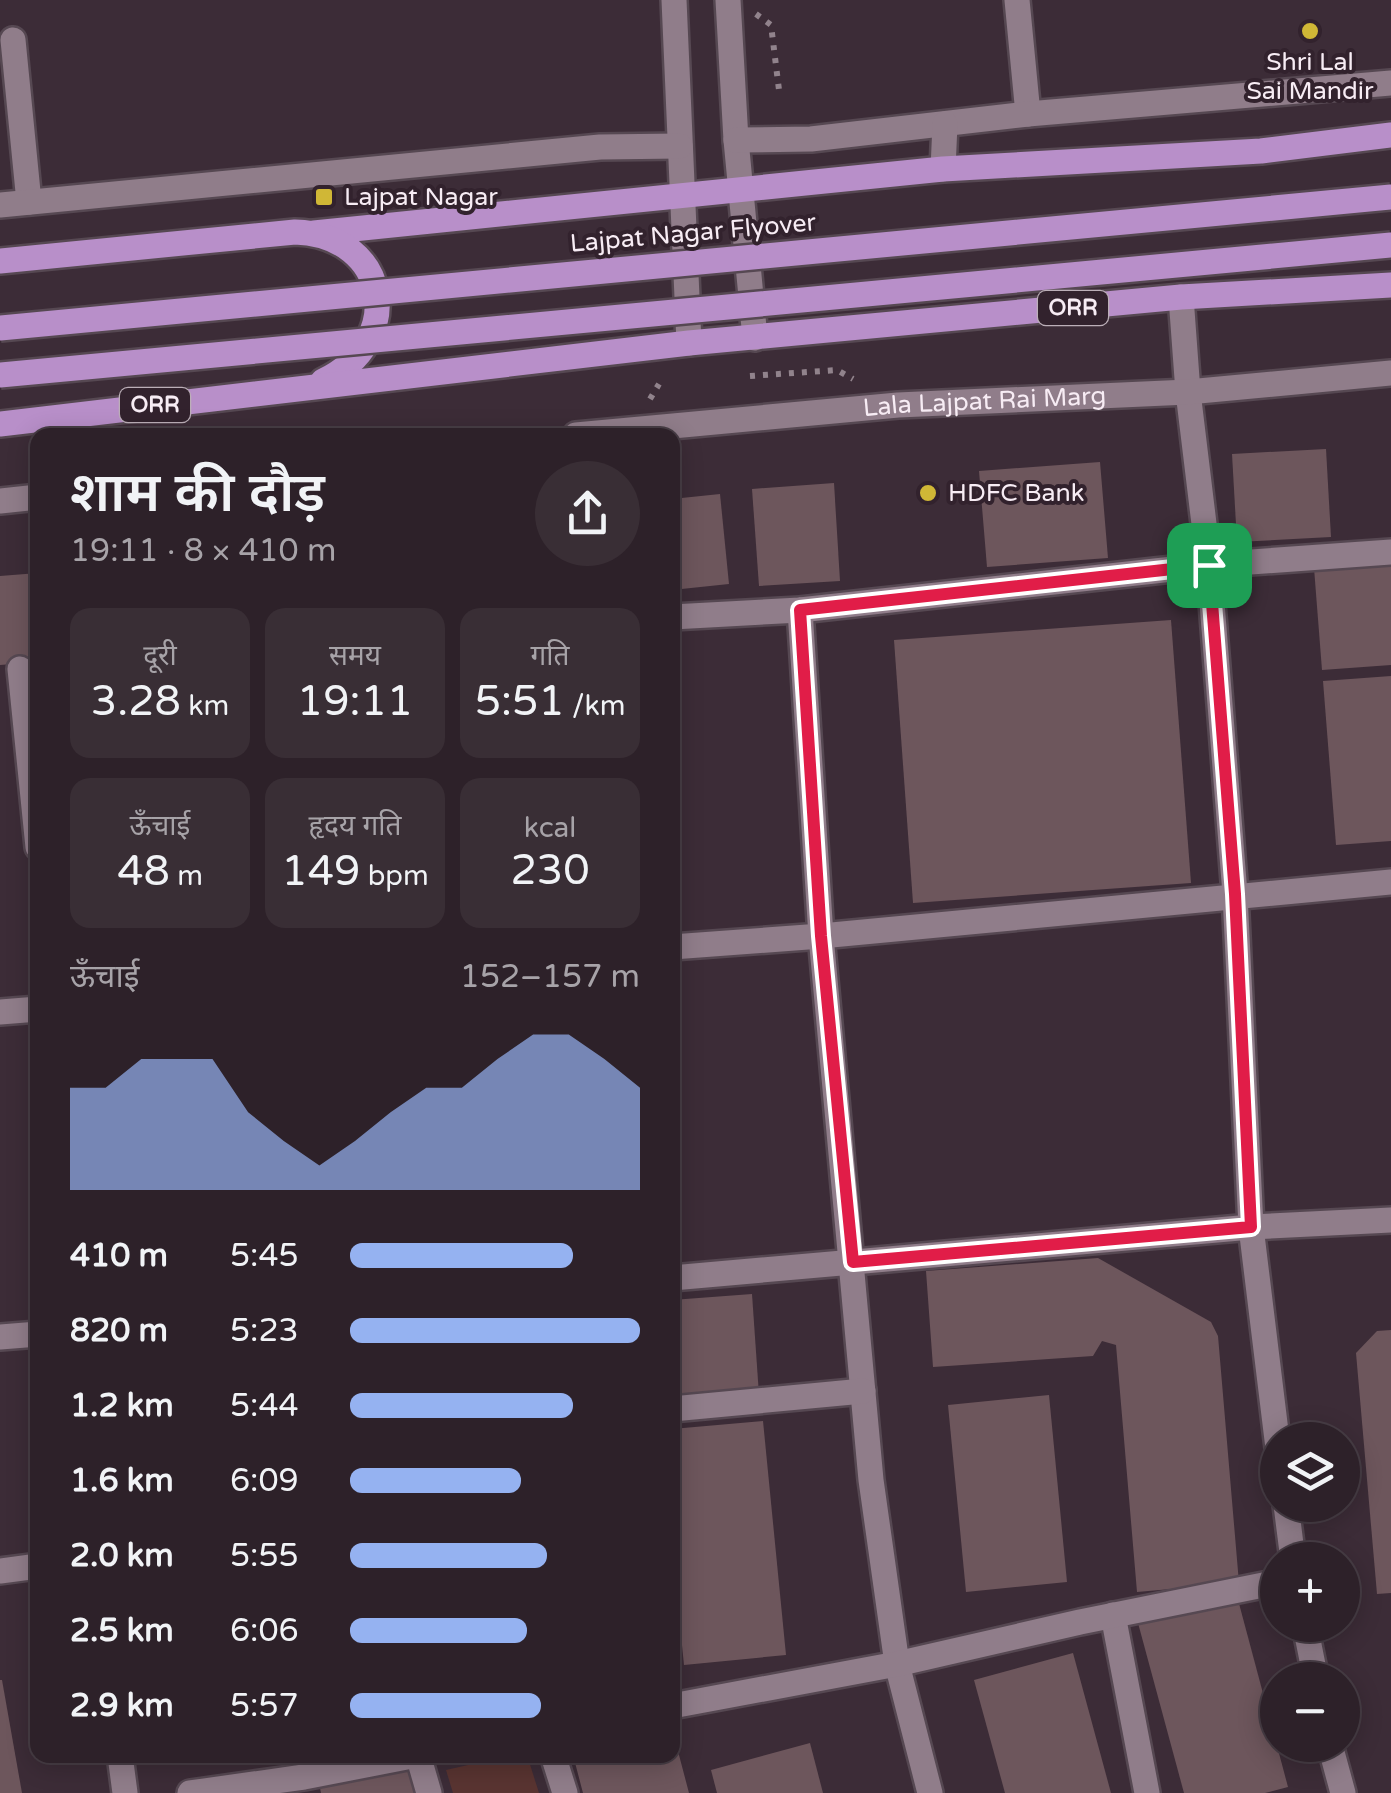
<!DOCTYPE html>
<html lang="hi">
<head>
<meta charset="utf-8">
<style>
	:root { --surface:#2d2129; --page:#392e35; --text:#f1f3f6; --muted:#a7a3a8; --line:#483e46; --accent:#95b2f1 }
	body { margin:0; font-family:"Varela Round","Noto Sans Devanagari",sans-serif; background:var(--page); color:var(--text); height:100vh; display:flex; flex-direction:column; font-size:38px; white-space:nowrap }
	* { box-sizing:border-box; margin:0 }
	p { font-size:32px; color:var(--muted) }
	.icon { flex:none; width:55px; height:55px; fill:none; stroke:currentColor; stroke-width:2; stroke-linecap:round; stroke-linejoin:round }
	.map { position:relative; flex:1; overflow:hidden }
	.sheet { position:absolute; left:30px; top:428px; width:650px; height:1335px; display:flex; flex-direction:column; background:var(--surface); border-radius:20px; box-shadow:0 5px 25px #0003,0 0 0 2px var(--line) }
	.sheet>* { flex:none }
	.controls { position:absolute; left:1260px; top:1422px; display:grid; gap:20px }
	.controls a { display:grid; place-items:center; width:100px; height:100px; border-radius:50%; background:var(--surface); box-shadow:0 5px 25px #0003,0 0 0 2px var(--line); font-size:50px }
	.pin { position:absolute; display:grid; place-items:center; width:85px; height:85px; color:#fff; margin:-42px; border-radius:20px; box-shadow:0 5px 15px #0006 }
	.round { display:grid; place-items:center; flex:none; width:105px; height:105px; border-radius:52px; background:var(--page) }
	.overview { display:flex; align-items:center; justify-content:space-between; height:170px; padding:0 40px }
	h1 { font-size:55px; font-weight:600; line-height:75px }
	.stats { display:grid; grid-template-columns:repeat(3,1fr); gap:15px; height:170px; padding:10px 40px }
	.stats div { display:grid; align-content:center; border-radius:20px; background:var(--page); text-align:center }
	.stats b { font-size:42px; font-weight:600 }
	.stats small { font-size:28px; font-weight:400 }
	.stats p { font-size:28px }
	.chart { height:280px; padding:20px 40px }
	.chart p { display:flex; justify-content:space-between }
	.chart svg { width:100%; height:180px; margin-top:10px; fill:var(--accent); opacity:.7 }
	ul { padding:0 40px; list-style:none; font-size:32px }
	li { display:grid; grid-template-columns:160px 120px 1fr; align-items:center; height:75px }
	li i { height:25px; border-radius:12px; background:var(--accent) }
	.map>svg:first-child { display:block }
</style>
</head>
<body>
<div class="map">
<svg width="1391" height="1793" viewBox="0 0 1391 1793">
	<rect width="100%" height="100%" fill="#3c2c37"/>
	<!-- green -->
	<path fill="#593431" d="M512,1755H527L539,1793H453L446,1770Z"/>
	<!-- building -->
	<g fill="#6d565c">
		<path d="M1326,449L1331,537L1237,542L1232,454Z"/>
		<path d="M1100,462L1108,558L987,567L979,471Z"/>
		<path d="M834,483L840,581L759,586L752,489Z"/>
		<path d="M720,494L729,584L672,590V499Z"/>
		<path d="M1391,562V665L1322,670L1314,568Z"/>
		<path d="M38,573V662L0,665V576Z"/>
		<path d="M1171,620L1191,883L913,903L894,640Z"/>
		<path d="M1391,676V841L1336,845L1323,681Z"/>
		<path d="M1098,1258L1211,1322L1218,1336L1239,1583L1137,1592L1116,1345L1102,1341L1093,1356L933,1367L926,1271Z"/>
		<path d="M752,1294L759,1395L672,1401V1300Z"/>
		<path d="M1391,1330V1593L1377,1594L1356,1353L1377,1331Z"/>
		<path d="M1049,1395L1067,1582L966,1592L948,1405Z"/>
		<path d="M763,1421L786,1655L684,1665L672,1546V1429Z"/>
		<path d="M1237,1596L1288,1787L1265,1793H1184L1138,1623Z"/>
		<path d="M1073,1653L1111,1793H1005L974,1680Z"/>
		<path d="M0,1680H2L22,1793H0Z"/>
		<path d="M674,1736L689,1793H583L573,1755H672Z"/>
		<path d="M810,1743L823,1793H717L711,1770Z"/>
		<path d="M419,1762L427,1793H321L320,1788Z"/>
	</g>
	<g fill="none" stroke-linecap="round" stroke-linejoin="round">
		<defs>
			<g id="minor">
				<path d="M674,0L689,343"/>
				<path d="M728,0L736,140L755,338"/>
				<path d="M1017,0L1028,114"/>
				<path d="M13,40L29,202"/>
				<path d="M736,140L811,139L1028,114L1391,83"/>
				<path d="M943,169L945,124"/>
				<path d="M0,205L600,147L680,146"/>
				<path d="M1181,297L1188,392L1209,565L1235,894L1251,1227L1278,1448"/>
				<path id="s1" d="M576,435L898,405L1188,392L1391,373"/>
				<path d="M0,501L38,497"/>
				<path d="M800,610L821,936L871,1480L897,1664L930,1793"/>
				<path d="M672,617L800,610L1209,565L1391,552"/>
				<path d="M20,669L38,847"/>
				<path d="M672,947L821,936L1391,882"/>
				<path d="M0,1012L38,1009"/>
				<path d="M672,1278L1251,1227L1391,1220"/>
				<path d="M0,1337L38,1334"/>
				<path d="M672,1409L863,1391"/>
				<path d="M1286,1505L1293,1560"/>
				<path d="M0,1571L38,1566"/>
				<path d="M1113,1615L1147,1793"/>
				<path d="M1305,1625L1316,1680"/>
				<path d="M672,1706L897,1664L1080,1622L1278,1582"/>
				<path d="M1330,1745L1343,1793"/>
				<path d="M120,1755L125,1793"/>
				<path d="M418,1755L429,1793"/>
				<path d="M553,1755L565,1793"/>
				<path d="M190,1793L304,1777L417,1755"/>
			</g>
			<g id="major">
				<path d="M314,233L943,169L1261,151L1391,135"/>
				<path d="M0,261L295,232C390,235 407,341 323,381"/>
				<path d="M0,424L689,343L1181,297L1391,285"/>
			</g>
		</defs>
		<!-- minor casing -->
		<use href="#minor" stroke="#564852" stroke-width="30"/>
		<!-- major casing -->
		<use href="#major" stroke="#564852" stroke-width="30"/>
		<!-- path -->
		<g stroke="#91838c" stroke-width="6" stroke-dasharray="5 8" stroke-linecap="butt">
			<path d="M756,14L771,25L779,90"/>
			<path d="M750,376L837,370L853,379"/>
			<path d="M650,399L659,384"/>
		</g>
		<!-- minor -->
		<use href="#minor" stroke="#907d8a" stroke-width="25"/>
		<!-- major -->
		<use href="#major" stroke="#b88fc9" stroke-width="25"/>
		<defs>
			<g id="major-bridge">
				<path d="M0,328L1391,197"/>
				<path d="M0,375L1391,245"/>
			</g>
		</defs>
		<!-- major-bridge casing -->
		<use href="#major-bridge" stroke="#564852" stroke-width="30" stroke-linecap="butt"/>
		<!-- major-bridge -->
		<use href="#major-bridge" stroke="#b88fc9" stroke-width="25"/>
	</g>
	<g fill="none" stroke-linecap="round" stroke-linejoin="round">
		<defs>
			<path id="route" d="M1209,565L1235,894L1251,1227L853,1262L821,936L800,610Z"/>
		</defs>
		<!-- route casing -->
		<use href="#route" stroke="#fff" stroke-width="20"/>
		<!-- route -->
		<use href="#route" stroke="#e11d48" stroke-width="12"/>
	</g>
	<!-- markers -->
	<g fill="#d0b736" stroke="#32222d" stroke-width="4">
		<circle cx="1310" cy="31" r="10"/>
		<rect x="314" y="187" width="20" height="20" rx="5"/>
		<circle cx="928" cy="493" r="10"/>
	</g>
	<g text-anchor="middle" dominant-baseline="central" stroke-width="8" stroke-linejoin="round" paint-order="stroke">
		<!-- shield labels -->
		<g fill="#32222d" stroke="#bcafb8" stroke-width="2.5">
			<rect x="1038" y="291" width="70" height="34" rx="8"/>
			<rect x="120" y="388" width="70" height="34" rx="8"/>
		</g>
		<g font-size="22" font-weight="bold" fill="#f7ecf4">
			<text x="1073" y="308">ORR</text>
			<text x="155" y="405">ORR</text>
		</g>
		<!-- poi labels -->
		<g font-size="25" fill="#f7ecf4" stroke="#32222d" text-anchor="start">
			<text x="1310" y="62" text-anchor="middle">Shri Lal<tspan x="1310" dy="29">Sai Mandir</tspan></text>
			<text x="344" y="197">Lajpat Nagar</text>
			<text x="948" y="493">HDFC Bank</text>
		</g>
		<!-- street labels -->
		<g font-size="25" fill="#f7ecf4" stroke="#32222d">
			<text transform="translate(693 233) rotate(-5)">Lajpat Nagar Flyover</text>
			<text stroke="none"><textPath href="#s1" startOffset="410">Lala Lajpat Rai Marg</textPath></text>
		</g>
	</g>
</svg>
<div class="controls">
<a><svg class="icon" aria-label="layers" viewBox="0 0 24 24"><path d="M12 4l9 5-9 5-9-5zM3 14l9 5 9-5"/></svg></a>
<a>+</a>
<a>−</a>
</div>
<div class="pin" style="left:1209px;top:565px;background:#1e9e55"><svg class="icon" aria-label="arrive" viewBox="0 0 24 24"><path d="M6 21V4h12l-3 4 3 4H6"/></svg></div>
<section class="sheet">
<div class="overview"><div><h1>शाम की दौड़</h1><p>19:11 · 8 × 410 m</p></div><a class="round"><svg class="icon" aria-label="share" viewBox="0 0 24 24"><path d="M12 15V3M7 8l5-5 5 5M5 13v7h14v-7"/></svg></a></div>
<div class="stats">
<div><p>दूरी</p><b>3.28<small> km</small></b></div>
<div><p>समय</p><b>19:11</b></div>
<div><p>गति</p><b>5:51<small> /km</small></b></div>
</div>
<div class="stats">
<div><p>ऊँचाई</p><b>48<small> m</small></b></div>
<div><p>हृदय गति</p><b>149<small> bpm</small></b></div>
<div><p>kcal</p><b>230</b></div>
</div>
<div class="chart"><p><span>ऊँचाई</span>152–157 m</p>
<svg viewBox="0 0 160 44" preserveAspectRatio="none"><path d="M0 44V19L10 19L20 12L30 12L40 12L50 25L60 32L70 38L80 32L90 25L100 19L110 19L120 12L130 6L140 6L150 12L160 19V44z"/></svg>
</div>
<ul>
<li><b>410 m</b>5:45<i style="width:77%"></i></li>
<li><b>820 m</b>5:23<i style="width:100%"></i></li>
<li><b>1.2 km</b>5:44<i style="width:77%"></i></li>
<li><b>1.6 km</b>6:09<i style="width:59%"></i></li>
<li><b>2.0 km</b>5:55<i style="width:68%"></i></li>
<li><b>2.5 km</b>6:06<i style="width:61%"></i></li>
<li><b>2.9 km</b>5:57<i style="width:66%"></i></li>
</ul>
</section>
</div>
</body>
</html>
